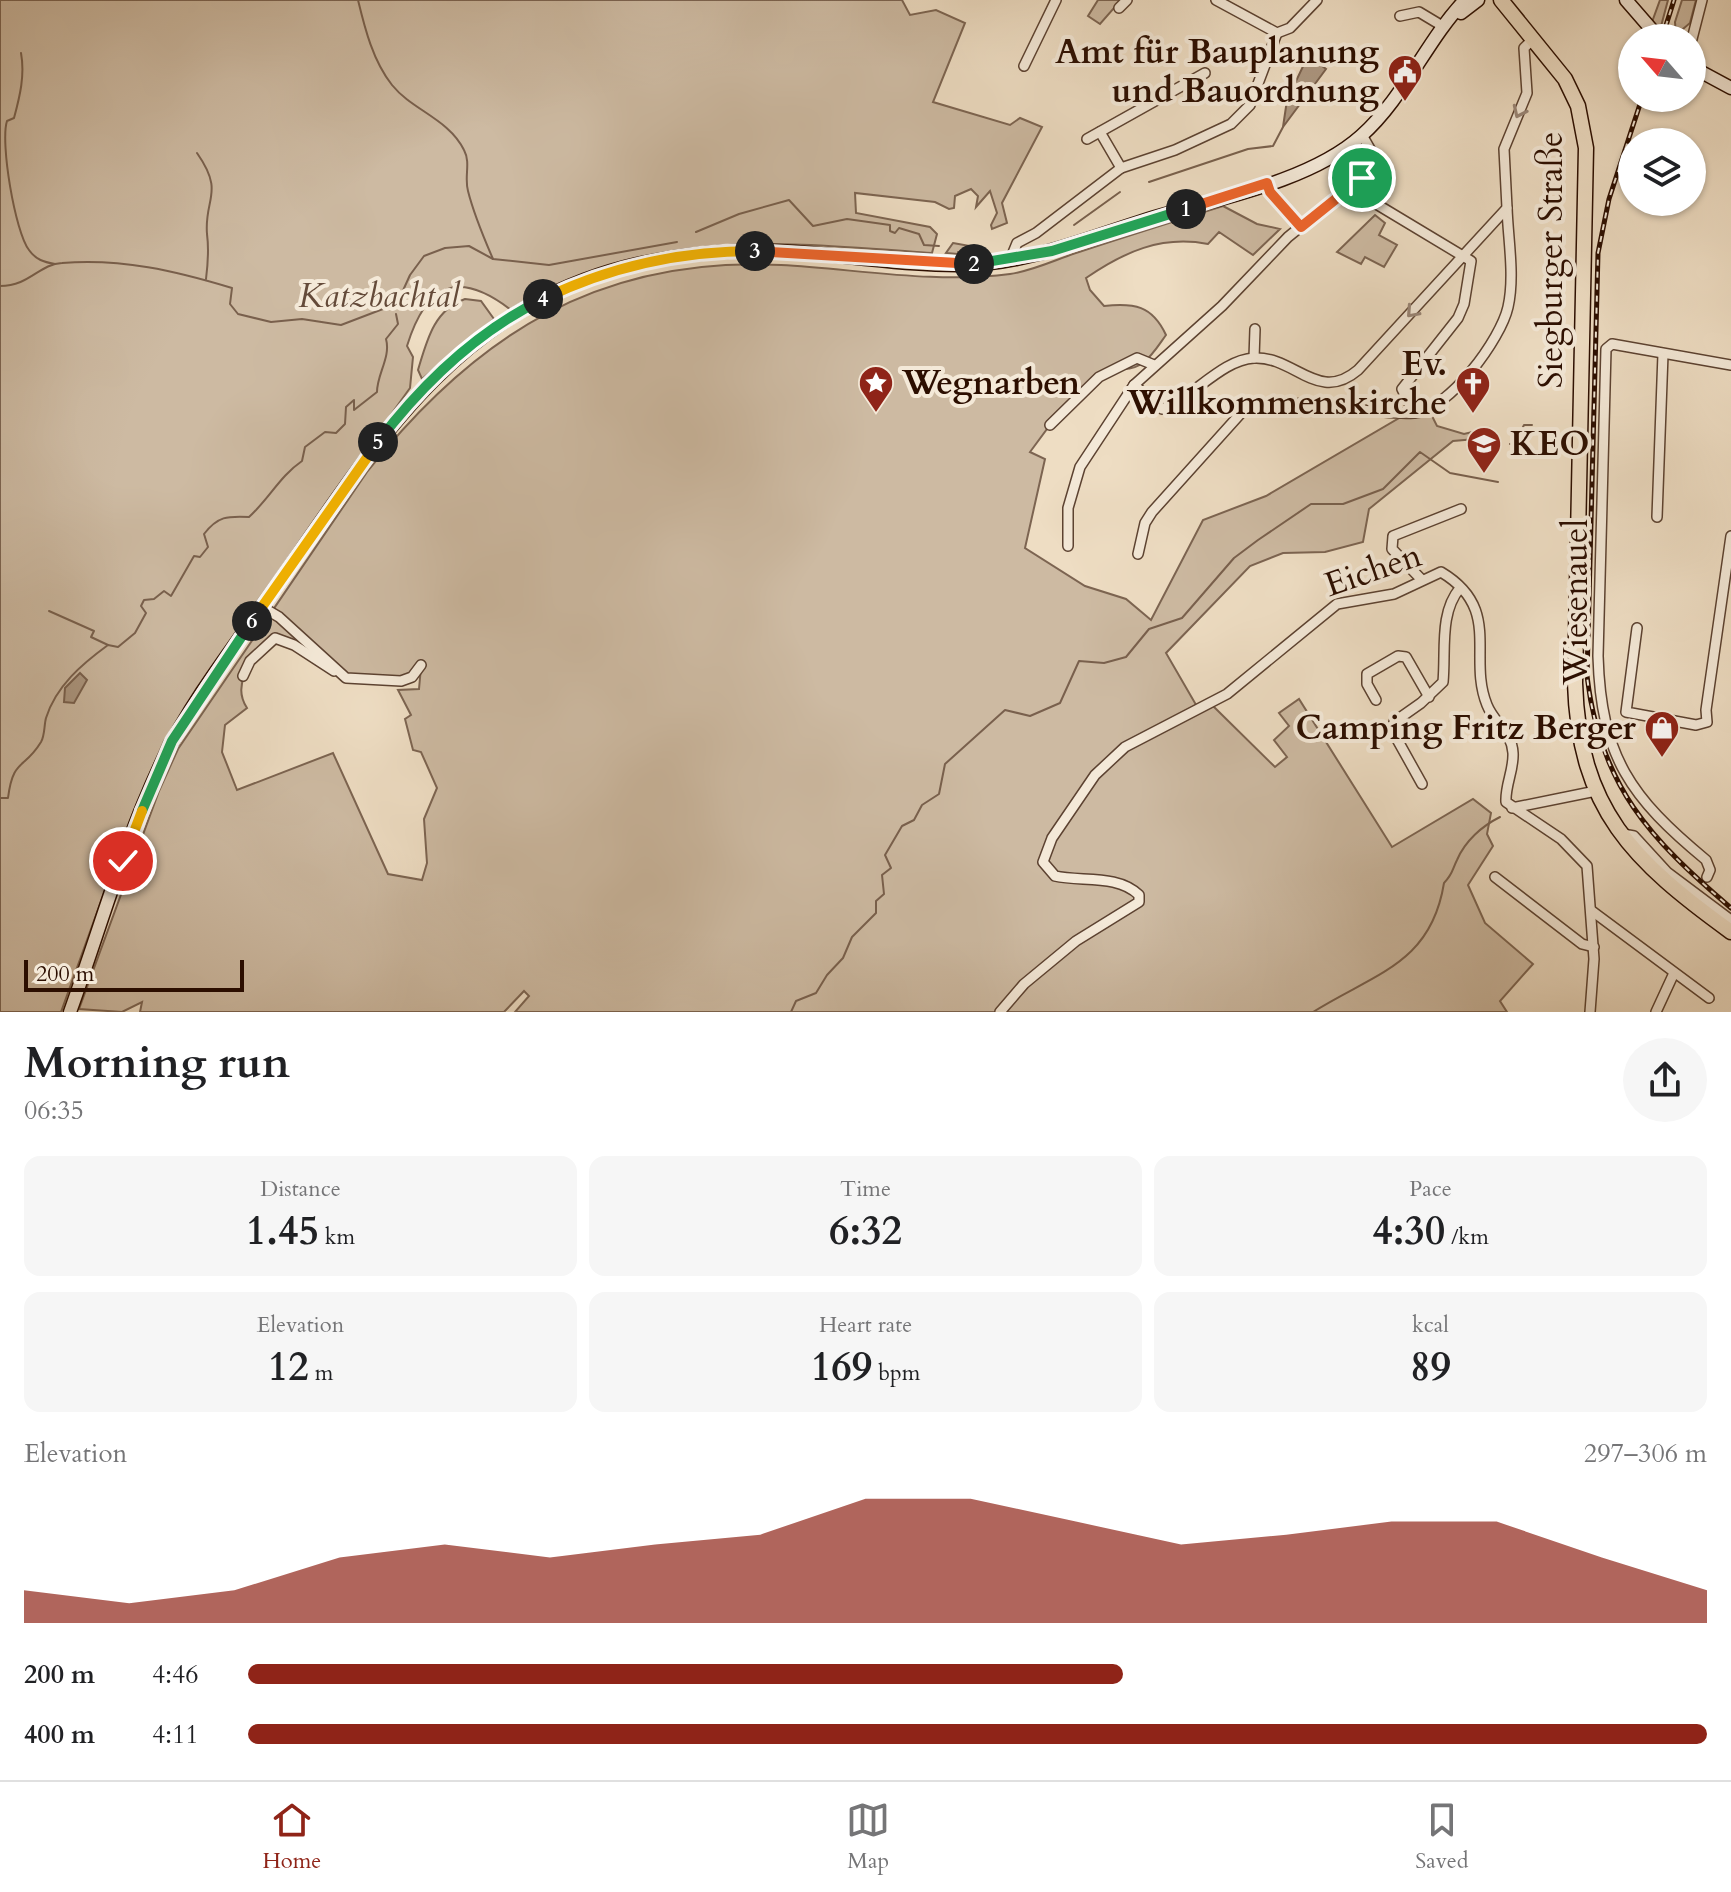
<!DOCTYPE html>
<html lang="en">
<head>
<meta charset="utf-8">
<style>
	:root { --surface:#fff; --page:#f6f6f6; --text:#202124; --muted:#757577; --line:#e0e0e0; --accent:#8f2418 }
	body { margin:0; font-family:Cardo,serif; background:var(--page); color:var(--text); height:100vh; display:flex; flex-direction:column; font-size:30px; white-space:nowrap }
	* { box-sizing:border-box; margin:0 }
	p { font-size:26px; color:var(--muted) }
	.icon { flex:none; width:44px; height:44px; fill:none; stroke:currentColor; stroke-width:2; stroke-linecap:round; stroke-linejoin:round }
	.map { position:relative; height:1012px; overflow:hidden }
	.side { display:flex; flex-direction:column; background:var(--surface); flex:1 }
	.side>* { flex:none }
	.needle { width:52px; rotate:298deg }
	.fabs { position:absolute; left:1618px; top:24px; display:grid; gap:16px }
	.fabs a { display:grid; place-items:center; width:88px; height:88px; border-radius:50%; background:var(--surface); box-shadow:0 2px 6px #0004; font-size:40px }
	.scale { position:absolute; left:24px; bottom:20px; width:220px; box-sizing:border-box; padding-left:8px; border:4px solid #2c0e00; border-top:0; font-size:22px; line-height:28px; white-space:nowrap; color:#2c0e00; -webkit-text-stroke:6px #f4e9d8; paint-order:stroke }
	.pin { position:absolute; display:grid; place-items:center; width:68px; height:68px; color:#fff; margin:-34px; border:4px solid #fff; border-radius:50%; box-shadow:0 2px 8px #0007 }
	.km { position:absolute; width:40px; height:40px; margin:-20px; border-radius:50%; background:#222; color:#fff; font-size:22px; line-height:40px; text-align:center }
	.round { display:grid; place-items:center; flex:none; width:84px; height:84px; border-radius:42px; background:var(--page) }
	.headline { display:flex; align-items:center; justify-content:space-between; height:136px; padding:0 24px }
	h1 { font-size:44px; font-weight:600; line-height:60px }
	.stats { display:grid; grid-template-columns:repeat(3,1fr); gap:12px; height:136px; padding:8px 24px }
	.stats div { display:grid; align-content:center; border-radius:16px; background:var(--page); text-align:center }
	.stats b { font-size:40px; font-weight:600 }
	.stats small { font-size:22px; font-weight:400 }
	.stats p { font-size:22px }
	.chart { height:224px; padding:16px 24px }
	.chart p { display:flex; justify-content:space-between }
	.chart svg { width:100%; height:144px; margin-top:8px; fill:var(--accent); opacity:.7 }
	ul { padding:0 24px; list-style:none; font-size:26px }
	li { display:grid; grid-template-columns:128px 96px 1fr; align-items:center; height:60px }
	li i { height:20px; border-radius:10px; background:var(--accent) }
	.dock { display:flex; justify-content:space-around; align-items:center; height:112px; border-top:2px solid var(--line); background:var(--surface); font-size:22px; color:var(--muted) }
	.dock a { display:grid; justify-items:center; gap:4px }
	.dock .active { color:var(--accent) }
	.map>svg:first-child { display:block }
</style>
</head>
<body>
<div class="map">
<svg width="1731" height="1012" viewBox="0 0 1731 1012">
	<rect width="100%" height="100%" fill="#eeddc3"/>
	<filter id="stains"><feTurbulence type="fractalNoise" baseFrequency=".0025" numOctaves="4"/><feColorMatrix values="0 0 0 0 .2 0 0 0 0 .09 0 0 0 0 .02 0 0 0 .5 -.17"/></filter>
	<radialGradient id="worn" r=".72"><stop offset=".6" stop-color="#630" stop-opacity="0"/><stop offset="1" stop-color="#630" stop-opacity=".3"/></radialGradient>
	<!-- green -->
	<g fill="#cdbaa2" stroke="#7c6451" stroke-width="2" fill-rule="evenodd">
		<path d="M0,0H902L910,15L936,10L965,23L933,102L1010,125L1020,118L1042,127L1002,203L1007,223L992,229L991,225L997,213L990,191L976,207L978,196L971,189L955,196L954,208L949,209L935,202L855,193L856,213L930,227L937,234L932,253C780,242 647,226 511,310C458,269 426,284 407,346L413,357L410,388L246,617L164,741L134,810L61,1012H0Z"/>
		<path d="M1098,0H1121L1100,24L1088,16Z"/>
		<path d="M1660,0H1668L1660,30L1652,22Z"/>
		<path d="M1682,0H1696L1690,23L1676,35L1675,22Z"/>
		<path d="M1223,206L1257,224L1280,229L1253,255L1219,232L1208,244C1161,235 1124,252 1086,278L1090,290L1104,306C1134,303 1152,305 1166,335C1153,353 1142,374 1116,368L1050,425L1030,452L1045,459L1025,548L1085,586L1126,599L1151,620L1203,520L1266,496L1401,417L1431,414L1437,426L1464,434L1489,428L1487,438L1453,441L1369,509L1363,542L1325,552L1283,553L1250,566L1166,653L1199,710L1211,704L1275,767L1287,757L1274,740L1289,726L1279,713L1299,699L1392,847L1473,799L1491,813L1487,834L1493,846L1468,885L1485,923L1533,964L1500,1001L1507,1012H515L529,996L524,991L504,1012H140L142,1002L122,1012L79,1009L159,791L178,749L367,472C476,334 600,256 781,265C856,269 935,284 1010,274C1033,271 1057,259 1079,252C1127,236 1175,221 1223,206ZM275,638L358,681L412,677L421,667L419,689L398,690L411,715L405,719L413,750L421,752L437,788L424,819L427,863L422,880L388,874L333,753L237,790L222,752L225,725L247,708C229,680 257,659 275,638Z"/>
		<path d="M1375,215L1385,223L1379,235L1397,245L1384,267L1365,257L1361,264L1337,252Z"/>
		<path d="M953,243L981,248L982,256L946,253Z"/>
		<path d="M465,299L481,301L494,319L422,379L418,370C427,340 434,310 465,299Z"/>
	</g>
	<!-- water -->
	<g fill="#ac9781" stroke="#79604d" stroke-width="2">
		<path d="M1306,60H1314L1326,69L1283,127L1287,100Z"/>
		<path d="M80,673L87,680L74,703L64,702L65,688Z"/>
	</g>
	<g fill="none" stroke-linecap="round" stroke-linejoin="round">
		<!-- stream -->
		<g stroke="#79604d" stroke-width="2">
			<path d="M358,0C365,29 373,61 392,85C412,110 449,119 464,150C471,163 464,177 468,191C474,215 483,236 493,259"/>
			<path d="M21,53C25,75 20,96 14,118L7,121C0,142 15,232 29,250C36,260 44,262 55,264"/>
			<path d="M197,153C225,193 204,198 207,234C209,249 208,263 206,279"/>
			<path d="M1149,182L1248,149L1273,146L1283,127"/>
			<path d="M1074,225L1120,192"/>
			<path d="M696,232L739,214L789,200L813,226L847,219L890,225V231L895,233L899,228L919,234L924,245L939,246"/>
			<path d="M958,252L963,253"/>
			<path d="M0,286C30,286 39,264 62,263C121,258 176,271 232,288L230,304L238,314L271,322L302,319L341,325L396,304"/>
			<path d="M396,306L410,275L424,256L445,248L469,246L493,259L549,265L677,242"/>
			<path d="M1510,444L1515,443L1524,425H1532"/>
			<path d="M49,611L94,631L91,637L108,645"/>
			<path d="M0,798H8C13,758 24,770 41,742C45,735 44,725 46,718C56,686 82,664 108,645L118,647L135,633L146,613L141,606L144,600L154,599L164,591L171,596L194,556L200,557L208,547L204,534C218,516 227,516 249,517C269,499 280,476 302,461L305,447L325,432L336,433L345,424L346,407L354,400V410L377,392C377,374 391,357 386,339L398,324L396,314"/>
			<path d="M791,1012L796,1001L816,993L827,975L843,958L852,937L876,913V901L884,894L882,875L891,868L885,855L902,826L914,820L922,805L939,794L945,764L1005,710L1030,716L1060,703L1079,661L1104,663L1126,657L1149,629L1182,618L1234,558L1258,540L1311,504H1343L1383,489L1420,452L1450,473L1498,482"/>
			<path d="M1313,1012C1375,973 1431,964 1444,883C1453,874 1452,870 1457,860C1465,841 1482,826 1500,817"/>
		</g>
		<defs>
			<g id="street">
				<path d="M1216,0L1277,33L1290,28L1317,0"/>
				<path d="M1119,8L1127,0"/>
				<path d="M1400,16L1419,12L1444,27"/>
				<path d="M1692,39L1702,0"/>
				<path d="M1024,66L1056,0"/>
				<path d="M1100,132L1121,168"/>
				<path d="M1087,139L1205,73"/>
				<path d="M1267,183L1270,192L1301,227"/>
				<path d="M1368,199L1471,261L1464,304L1458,318L1402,389L1414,413"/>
				<path d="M1010,260L1017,243L1036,233L1121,168L1175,150L1231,124L1250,105L1277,33"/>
				<path d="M1254,358L1255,329"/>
				<path d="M1134,385L1162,409C1193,398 1221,360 1254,358C1295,356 1318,404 1358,370L1507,208L1504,149L1527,93L1524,48L1533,39"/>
				<path d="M1050,425L1099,377L1137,358L1154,365"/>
				<path d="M1657,517L1663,354"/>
				<path d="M1068,546V508L1080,467L1134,385L1222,306L1288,237L1368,172L1374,156L1362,135"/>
				<path d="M1138,554L1145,523L1152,512L1242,412C1297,391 1358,416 1414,413C1449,410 1501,339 1508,307C1515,276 1508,239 1507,208"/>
				<path d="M1421,579L1392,549L1393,536L1461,509"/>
				<path d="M262,607L279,617L346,678L401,681L412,677L421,665"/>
				<path d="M1637,628L1626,712L1696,725L1707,722L1706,710L1731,536"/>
				<path d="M243,676L250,661L275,638L294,645L334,671"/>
				<path d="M1376,700L1367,684V674L1398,656L1406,657L1429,697"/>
				<path d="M1422,784L1393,732L1394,722L1421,703L1443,682C1446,651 1439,613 1460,588"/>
				<path d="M1512,808L1596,791"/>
				<path d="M1623,834L1634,836L1667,872L1731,920"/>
				<path d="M1495,877L1582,944L1594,947"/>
				<path d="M1707,877L1710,870L1706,860C1631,798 1601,757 1598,656L1606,349L1612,344L1731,365"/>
				<path d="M1592,911L1709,998"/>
				<path d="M1000,1012L1024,984L1076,941L1139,902V895C1118,874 1081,882 1055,876L1043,862L1052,838L1095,775L1125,747L1227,694L1337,604L1394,594L1441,572C1503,609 1467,656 1487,705C1494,723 1512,732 1513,753C1514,770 1505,785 1506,802L1561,839L1587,866L1594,959L1590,1012"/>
				<path d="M1656,1012L1674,973"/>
			</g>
			<g id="secondary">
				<path d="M1626,0L1659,38"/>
				<path d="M1461,13L1478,0"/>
				<path d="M1692,67L1731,88"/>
				<path d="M70,1012C100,929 124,842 162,762C192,699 237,643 276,587C371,450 453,312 625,267C681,253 738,248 795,252C852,256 909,266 966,265C1033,263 1095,235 1159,216C1222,198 1312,180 1361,136C1404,98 1426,41 1465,0"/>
			</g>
			<path id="primary" d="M1501,0L1565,79L1578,106L1586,148L1575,683C1579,810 1633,861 1731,932"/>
		</defs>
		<!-- street casing -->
		<use href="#street" stroke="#5c4231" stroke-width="12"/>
		<!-- secondary casing -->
		<use href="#secondary" stroke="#2c0e00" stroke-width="15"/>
		<!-- primary casing -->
		<use href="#primary" stroke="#2c0e00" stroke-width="17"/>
		<!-- street -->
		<use href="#street" stroke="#f4e9d8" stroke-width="9"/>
		<!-- secondary -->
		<use href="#secondary" stroke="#f4e9d8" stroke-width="12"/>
		<!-- primary -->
		<use href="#primary" stroke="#eeddc3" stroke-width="14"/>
		<defs>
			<g id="rail">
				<path d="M1662,38L1674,0"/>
				<path d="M1642,98L1609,199L1598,253L1587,676C1600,786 1650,839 1731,908"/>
			</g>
		</defs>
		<!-- rail casing -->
		<use href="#rail" stroke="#2c0e00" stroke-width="5"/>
		<!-- rail -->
		<use href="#rail" stroke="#f4e9d8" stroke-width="2" stroke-dasharray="6" stroke-linecap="butt"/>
	</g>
	<!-- one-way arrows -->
	<defs><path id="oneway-chevron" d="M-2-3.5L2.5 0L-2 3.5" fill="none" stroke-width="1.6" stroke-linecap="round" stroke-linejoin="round" transform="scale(2)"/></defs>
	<g stroke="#9a8677">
		<use href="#oneway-chevron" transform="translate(1519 112) rotate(115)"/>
		<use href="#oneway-chevron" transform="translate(1412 312) rotate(132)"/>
	</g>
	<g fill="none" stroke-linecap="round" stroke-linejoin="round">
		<defs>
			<path id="split-1" d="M1186,209L1267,183L1270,192L1301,227L1362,178"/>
			<path id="split-2" d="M974,264L1052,251L1186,209"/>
			<path id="split-3" d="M755,251L974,264"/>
			<path id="split-4" d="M543,299C609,267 681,251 755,251"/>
			<path id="split-5" d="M378,442C423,383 476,332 543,299"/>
			<path id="split-6" d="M252,621L378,442"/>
			<path id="split-7" d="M142,811L172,741L252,621"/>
			<path id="split-8" d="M123,861L142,811"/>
		</defs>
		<!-- split-1 casing -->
		<use href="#split-1" stroke="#fff" stroke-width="16"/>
		<!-- split-2 casing -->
		<use href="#split-2" stroke="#fff" stroke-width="16"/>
		<!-- split-3 casing -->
		<use href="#split-3" stroke="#fff" stroke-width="16"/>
		<!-- split-4 casing -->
		<use href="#split-4" stroke="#fff" stroke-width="16"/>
		<!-- split-5 casing -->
		<use href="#split-5" stroke="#fff" stroke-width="16"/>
		<!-- split-6 casing -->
		<use href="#split-6" stroke="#fff" stroke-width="16"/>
		<!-- split-7 casing -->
		<use href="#split-7" stroke="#fff" stroke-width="16"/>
		<!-- split-8 casing -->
		<use href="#split-8" stroke="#fff" stroke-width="16"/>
		<!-- split-1 -->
		<use href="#split-1" stroke="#f0652b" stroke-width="10"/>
		<!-- split-2 -->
		<use href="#split-2" stroke="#22a559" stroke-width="10"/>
		<!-- split-3 -->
		<use href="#split-3" stroke="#f0652b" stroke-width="10"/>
		<!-- split-4 -->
		<use href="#split-4" stroke="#f5b400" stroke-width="10"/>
		<!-- split-5 -->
		<use href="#split-5" stroke="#22a559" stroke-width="10"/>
		<!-- split-6 -->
		<use href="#split-6" stroke="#f5b400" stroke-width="10"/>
		<!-- split-7 -->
		<use href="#split-7" stroke="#22a559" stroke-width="10"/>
		<!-- split-8 -->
		<use href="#split-8" stroke="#f5b400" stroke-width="10"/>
	</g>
	<!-- icons -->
	<defs>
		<symbol id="civic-pin" viewBox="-11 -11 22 30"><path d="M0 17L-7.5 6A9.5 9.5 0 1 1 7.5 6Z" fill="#8f2418" stroke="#f4e9d8"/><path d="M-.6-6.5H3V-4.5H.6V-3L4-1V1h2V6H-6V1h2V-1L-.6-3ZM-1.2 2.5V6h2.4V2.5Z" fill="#fff"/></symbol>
		<symbol id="sight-pin" viewBox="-11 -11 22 30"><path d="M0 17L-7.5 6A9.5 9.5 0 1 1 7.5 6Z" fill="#8f2418" stroke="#f4e9d8"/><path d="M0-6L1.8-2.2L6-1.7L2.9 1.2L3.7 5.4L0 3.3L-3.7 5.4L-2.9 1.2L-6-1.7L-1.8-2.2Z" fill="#fff"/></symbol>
		<symbol id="church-pin" viewBox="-11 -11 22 30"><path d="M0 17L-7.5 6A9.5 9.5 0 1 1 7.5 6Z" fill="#8f2418" stroke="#f4e9d8"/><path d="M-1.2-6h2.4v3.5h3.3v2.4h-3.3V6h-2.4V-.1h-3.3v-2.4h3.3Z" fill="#fff"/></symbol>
		<symbol id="school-pin" viewBox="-11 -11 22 30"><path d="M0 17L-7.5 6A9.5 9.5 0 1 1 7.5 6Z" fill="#8f2418" stroke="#f4e9d8"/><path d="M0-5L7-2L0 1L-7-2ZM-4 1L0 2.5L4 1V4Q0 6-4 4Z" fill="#fff"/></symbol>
		<symbol id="shop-pin" viewBox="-11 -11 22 30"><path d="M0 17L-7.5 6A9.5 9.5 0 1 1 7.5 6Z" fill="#8f2418" stroke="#f4e9d8"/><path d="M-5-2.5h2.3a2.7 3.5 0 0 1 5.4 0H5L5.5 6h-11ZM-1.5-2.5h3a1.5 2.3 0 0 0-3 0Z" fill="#fff"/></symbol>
	</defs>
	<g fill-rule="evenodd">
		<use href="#civic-pin" x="1385" y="52" width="40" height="54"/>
		<use href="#sight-pin" x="856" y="363" width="40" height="54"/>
		<use href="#church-pin" x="1453" y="364" width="40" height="54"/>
		<use href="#school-pin" x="1464" y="424" width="40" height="54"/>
		<use href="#shop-pin" x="1642" y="708" width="40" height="54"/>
	</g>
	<g text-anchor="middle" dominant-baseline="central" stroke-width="8" stroke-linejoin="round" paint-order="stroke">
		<!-- poi labels -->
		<g font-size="34" font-weight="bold" fill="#2c0e00" stroke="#f4e9d8" text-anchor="end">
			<text x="1379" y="52">Amt für Bauplanung<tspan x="1379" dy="39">und Bauordnung</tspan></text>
			<text x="1447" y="364">Ev.<tspan x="1447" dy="39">Willkommenskirche</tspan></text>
			<text x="902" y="383" text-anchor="start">Wegnarben</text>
			<text x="1510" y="444" text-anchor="start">KEO</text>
			<text x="1636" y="728">Camping Fritz Berger</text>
		</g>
		<!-- street labels -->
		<g font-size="34" fill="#2c0e00" stroke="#f4e9d8">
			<text transform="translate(1551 260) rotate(-90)">Siegburger Straße</text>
			<text transform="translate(1373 570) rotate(-19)">Eichen</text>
			<text transform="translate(1576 602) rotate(-90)">Wiesenauel</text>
		</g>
		<!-- park labels -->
		<g font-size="34" font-style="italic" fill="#644a39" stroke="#f4e9d8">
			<text x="379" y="296">Katzbachtal</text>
		</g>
	</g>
	<rect width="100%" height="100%" filter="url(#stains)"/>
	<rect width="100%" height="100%" fill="url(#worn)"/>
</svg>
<div class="fabs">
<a><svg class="needle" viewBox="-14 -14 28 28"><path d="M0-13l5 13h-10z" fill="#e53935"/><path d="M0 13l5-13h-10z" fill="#757577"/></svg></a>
<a><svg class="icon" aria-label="layers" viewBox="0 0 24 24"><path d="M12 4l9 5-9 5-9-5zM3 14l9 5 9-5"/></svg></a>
</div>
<div class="scale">200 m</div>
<div class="pin" style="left:1362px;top:178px;background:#1e9e55"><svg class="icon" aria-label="arrive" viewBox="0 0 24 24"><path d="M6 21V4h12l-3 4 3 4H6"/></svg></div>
<div class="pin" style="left:123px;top:861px;background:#d93025"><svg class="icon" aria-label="check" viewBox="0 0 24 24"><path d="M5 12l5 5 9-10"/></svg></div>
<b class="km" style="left:1186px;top:209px">1</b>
<b class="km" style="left:974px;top:264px">2</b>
<b class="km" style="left:755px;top:251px">3</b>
<b class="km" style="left:543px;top:299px">4</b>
<b class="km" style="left:378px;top:442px">5</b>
<b class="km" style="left:252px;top:621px">6</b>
</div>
<section class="side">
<div class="headline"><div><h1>Morning run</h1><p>06:35</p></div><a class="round"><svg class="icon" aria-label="share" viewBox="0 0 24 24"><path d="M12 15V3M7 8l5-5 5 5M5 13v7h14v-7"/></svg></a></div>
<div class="stats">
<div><p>Distance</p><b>1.45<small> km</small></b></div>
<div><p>Time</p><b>6:32</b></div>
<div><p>Pace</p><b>4:30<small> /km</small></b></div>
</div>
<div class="stats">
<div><p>Elevation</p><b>12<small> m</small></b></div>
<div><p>Heart rate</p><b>169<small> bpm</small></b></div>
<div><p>kcal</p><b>89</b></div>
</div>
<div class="chart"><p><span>Elevation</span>297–306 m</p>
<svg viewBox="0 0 160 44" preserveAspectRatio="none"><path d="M0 44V34L10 38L20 34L30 24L40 20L50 24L60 20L70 17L80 6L90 6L100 13L110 20L120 17L130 13L140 13L150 24L160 34V44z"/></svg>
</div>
<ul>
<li><b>200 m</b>4:46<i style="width:60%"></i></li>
<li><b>400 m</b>4:11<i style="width:100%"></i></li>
</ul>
</section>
<nav class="dock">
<a class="active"><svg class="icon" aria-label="home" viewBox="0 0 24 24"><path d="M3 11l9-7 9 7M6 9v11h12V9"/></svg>Home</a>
<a><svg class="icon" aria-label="map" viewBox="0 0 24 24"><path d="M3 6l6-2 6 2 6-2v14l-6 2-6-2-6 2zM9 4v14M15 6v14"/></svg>Map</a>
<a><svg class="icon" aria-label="saved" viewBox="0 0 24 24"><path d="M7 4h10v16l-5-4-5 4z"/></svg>Saved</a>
</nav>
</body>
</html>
